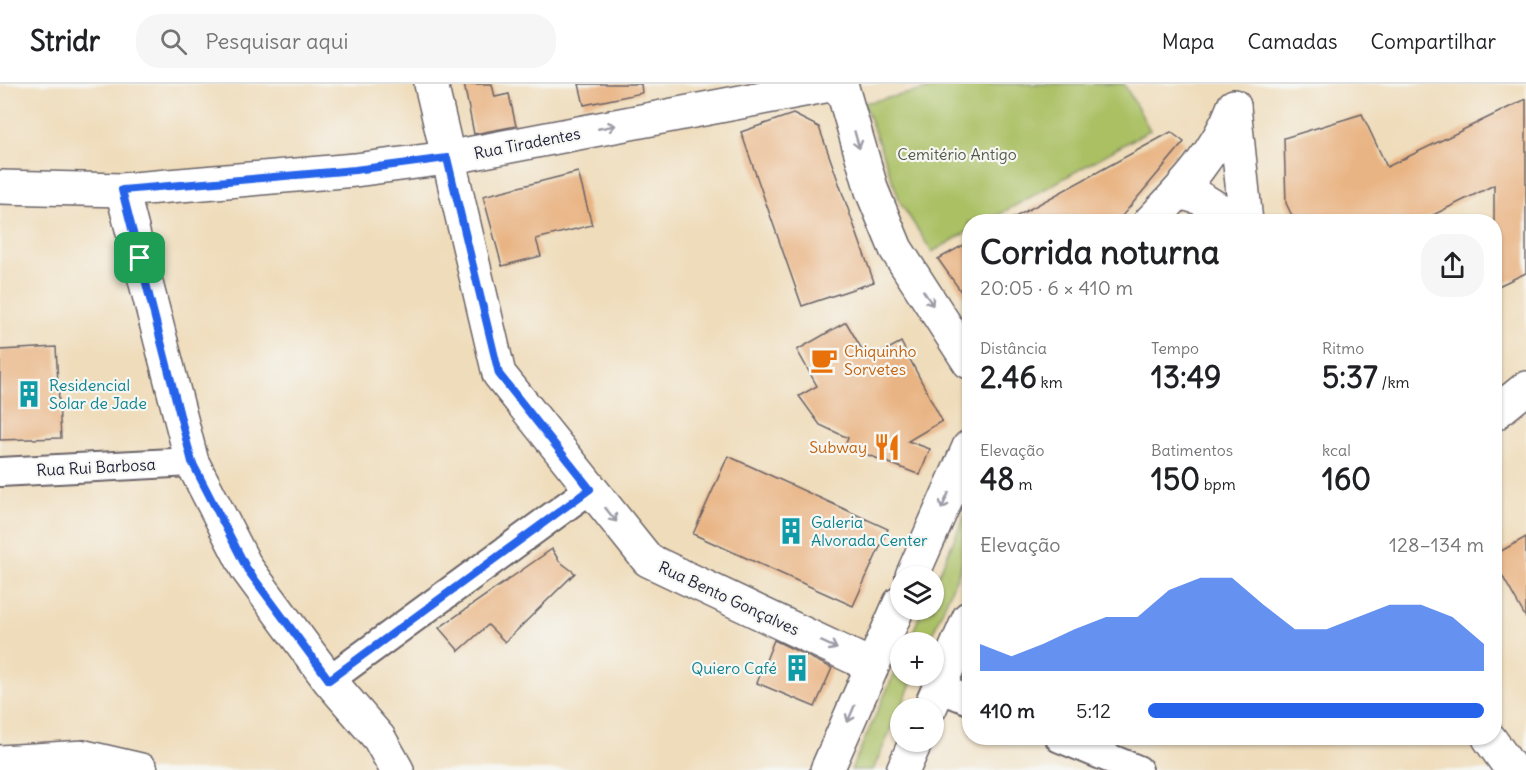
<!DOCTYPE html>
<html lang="pt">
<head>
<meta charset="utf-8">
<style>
	:root { --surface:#fff; --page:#f6f6f6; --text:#202124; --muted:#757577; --line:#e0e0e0; --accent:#2563eb }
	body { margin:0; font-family:Delius,sans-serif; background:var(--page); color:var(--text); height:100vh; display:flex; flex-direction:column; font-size:22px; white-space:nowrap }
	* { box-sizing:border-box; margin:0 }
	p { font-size:20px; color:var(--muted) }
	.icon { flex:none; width:33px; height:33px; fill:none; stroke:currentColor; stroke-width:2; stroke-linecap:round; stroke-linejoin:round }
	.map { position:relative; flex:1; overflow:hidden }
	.drawer { position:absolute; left:962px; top:130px; width:540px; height:531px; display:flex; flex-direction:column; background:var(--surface); border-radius:24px; box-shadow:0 2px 4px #0004 }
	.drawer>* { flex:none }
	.tools { position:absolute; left:890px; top:482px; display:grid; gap:12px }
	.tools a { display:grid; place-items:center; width:54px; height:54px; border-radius:50%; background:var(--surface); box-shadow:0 2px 4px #0004; font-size:30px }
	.pin { position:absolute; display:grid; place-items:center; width:51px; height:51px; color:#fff; margin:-26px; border-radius:12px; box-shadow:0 3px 9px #0006 }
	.round { display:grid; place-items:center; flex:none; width:63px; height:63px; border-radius:24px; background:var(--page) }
	.head { display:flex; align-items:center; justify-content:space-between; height:102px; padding:0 18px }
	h1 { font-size:33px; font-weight:800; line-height:45px }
	.stats { display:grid; grid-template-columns:repeat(3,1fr); gap:9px; height:102px; padding:6px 18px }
	.stats div { display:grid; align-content:center }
	.stats b { font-size:30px; font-weight:800 }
	.stats small { font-size:16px; font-weight:400 }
	.stats p { font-size:16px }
	.chart { height:168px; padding:12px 18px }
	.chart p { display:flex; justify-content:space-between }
	.chart svg { width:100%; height:108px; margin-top:6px; fill:var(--accent); opacity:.7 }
	ul { padding:0 18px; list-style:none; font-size:20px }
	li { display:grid; grid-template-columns:96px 72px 1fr; align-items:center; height:45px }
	li i { height:15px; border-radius:8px; background:var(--accent) }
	header { display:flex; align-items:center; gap:36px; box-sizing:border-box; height:84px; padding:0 30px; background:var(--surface); border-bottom:2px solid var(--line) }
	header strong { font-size:28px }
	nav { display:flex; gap:33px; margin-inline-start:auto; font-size:21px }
	.search { width:420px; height:54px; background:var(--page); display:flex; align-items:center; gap:15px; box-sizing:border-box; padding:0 21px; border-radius:24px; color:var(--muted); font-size:22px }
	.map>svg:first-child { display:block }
</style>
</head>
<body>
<header>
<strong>Stridr</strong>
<div class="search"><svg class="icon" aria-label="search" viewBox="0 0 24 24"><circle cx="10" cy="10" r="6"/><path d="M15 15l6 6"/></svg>Pesquisar aqui</div>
<nav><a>Mapa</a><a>Camadas</a><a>Compartilhar</a></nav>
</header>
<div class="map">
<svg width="1526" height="686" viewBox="0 0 1526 686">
	<rect width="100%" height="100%" fill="#f6f6f2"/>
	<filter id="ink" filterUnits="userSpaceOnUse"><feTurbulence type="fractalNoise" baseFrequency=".0167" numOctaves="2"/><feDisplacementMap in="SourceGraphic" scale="12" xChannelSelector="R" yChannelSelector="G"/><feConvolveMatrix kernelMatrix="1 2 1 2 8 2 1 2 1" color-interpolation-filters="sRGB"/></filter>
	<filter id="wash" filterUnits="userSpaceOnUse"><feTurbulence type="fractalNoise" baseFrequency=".008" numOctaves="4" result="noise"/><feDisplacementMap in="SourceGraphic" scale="24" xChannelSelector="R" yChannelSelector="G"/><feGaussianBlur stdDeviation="1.35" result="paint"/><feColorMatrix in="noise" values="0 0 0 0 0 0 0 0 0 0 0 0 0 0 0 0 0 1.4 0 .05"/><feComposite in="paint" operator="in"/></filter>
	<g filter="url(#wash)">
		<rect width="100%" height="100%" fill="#efdcba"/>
		<!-- green -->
		<g fill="#aac064" stroke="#667150" stroke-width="1.5">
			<path d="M952,0H1124L1150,46L986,138H969V147L932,168L901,120L864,19Z"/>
			<path d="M969,422V464L929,558H908L923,525H933V503Z"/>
			<path d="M900,577V591H915L873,686H851Z"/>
		</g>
		<g id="blocks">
			<!-- building -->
			<g fill="#e9b483">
				<path d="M464,0H492L495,13L509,10L516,42L474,50Z"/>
				<path d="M579,0H641L642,9L584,21Z"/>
				<path d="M1526,15V189L1494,204V101L1419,138H1295L1286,119L1284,54L1362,30L1387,83Z"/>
				<path d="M793,30L819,43L874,198L802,222L741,48Z"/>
				<path d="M1171,48L1184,58L1117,138H1006Z"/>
				<path d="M578,88L592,141L536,155L541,172L502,182L483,112Z"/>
				<path d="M969,158V219L938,175Z"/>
				<path d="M846,238L868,276L901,258L942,337L908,357L930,365L920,391L845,362L848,354L820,341L799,312L817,302L797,266Z"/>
				<path d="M56,263L61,354L0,356V266Z"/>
				<path d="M728,372L888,445L853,522L693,450Z"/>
				<path d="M1526,453V534L1494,477V471Z"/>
				<path d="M552,465L559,477L575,489L505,558L488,541L459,567L439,544Z"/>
				<path d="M774,556L832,584L815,623L757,599Z"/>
			</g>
		</g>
	</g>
	<g filter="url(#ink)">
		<use href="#blocks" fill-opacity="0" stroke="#6a6367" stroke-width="1.5"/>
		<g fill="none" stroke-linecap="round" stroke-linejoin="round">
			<defs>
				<g id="street">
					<path d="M0,388L192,378"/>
					<path d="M329,596L590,405"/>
					<path d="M939,604L969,616"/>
					<path d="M1060,654L1138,686"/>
				</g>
				<g id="secondary">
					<path d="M431,0L499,290L648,476L872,582"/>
					<path d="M841,0L872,107L896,165L969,278"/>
					<path d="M1234,23L1246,138"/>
					<path d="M0,103L122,106L355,86L447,74L835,0"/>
					<path d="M122,106L192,378L247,485L329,596L379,654L397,686"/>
					<path d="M1179,108L1200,114L1239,138"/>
					<path d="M1150,138C1184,103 1217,68 1234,22"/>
					<path d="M1494,330L1526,304"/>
					<path d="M912,492L969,363"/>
					<path d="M930,624L969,534"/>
					<path d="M1489,654L1512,686"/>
					<path d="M0,678L85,673L141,686"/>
					<path d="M827,686L900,519"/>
					<path d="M903,686L916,657"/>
				</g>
			</defs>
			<!-- street casing -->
			<use href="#street" stroke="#6a6367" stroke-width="32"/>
			<!-- secondary casing -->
			<use href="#secondary" stroke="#6a6367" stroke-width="36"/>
			<!-- street -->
			<use href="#street" stroke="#fff" stroke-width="28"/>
			<!-- secondary -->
			<use href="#secondary" stroke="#fff" stroke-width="33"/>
		</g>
		<!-- one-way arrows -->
		<defs><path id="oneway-shaft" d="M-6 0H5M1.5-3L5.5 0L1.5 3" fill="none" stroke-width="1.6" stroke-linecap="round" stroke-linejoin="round" transform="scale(1.5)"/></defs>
		<g stroke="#9c9ca7">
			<use href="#oneway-shaft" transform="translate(607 43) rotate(-11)"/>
			<use href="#oneway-shaft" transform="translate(857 56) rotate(74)"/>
			<use href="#oneway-shaft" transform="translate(928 214) rotate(57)"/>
			<use href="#oneway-shaft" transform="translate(945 417) rotate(114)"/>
			<use href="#oneway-shaft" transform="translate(611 431) rotate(51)"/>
			<use href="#oneway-shaft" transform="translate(829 561) rotate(25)"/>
			<use href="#oneway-shaft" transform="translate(851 630) rotate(113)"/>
		</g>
	</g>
	<g fill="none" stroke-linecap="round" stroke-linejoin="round" filter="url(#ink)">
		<defs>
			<path id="route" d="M447,74L499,290L590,405L329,596L247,485L192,378L122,106L355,86Z"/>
		</defs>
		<!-- route casing -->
		<use href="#route" stroke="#fff" stroke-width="12"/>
		<!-- route -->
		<use href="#route" stroke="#2563eb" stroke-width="8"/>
	</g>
	<!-- icons -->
	<defs>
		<symbol id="cafe-bare" viewBox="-9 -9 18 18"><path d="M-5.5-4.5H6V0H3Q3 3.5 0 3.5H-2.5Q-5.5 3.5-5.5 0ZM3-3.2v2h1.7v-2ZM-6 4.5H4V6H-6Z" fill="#e8710a" stroke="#f6f6f2" stroke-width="2.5" paint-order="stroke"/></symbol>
		<symbol id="building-bare" viewBox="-9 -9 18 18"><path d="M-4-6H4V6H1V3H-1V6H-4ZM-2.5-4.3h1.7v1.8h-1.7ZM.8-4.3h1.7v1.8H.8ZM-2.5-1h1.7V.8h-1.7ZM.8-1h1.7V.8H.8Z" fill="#0f9aa8" stroke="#f6f6f2" stroke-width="2.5" paint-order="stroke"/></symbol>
		<symbol id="restaurant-bare" viewBox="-9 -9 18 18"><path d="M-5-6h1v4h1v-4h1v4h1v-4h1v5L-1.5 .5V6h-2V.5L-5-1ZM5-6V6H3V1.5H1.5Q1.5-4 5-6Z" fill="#e8710a" stroke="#f6f6f2" stroke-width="2.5" paint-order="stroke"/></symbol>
	</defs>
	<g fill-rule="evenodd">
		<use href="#cafe-bare" x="805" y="257" width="38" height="38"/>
		<use href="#building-bare" x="10" y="291" width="38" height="38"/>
		<use href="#restaurant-bare" x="868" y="344" width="38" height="38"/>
		<use href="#building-bare" x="772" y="428" width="38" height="38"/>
		<use href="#building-bare" x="778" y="565" width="38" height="38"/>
	</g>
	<g text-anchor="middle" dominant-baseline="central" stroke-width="4.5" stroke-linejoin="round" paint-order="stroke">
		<!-- street labels -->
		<g font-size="16" fill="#22223b" stroke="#f6f6f2">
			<text transform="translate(527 59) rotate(-11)">Rua Tiradentes</text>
			<text transform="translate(96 383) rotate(-3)">Rua Rui Barbosa</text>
			<text transform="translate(729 514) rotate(25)">Rua Bento Gonçalves</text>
		</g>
		<!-- park labels -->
		<g font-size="16" fill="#525949" stroke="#f6f6f2">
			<text x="957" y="70">Cemitério Antigo</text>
		</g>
		<!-- food labels -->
		<g font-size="16" fill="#c56008" stroke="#f6f6f2" text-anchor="start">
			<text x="844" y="267">Chiquinho<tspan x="844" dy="18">Sorvetes</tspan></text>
			<text x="867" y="363" text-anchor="end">Subway</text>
		</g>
		<!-- culture labels -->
		<g font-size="16" fill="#0d838f" stroke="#f6f6f2" text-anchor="start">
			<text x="49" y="301">Residencial<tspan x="49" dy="18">Solar de Jade</tspan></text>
			<text x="811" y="438">Galeria<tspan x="811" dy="18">Alvorada Center</tspan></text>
			<text x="777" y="584" text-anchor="end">Quiero Café</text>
		</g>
	</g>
</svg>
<div class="tools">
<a><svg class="icon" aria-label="layers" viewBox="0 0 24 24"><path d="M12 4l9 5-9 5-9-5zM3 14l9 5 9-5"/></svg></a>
<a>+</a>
<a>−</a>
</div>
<div class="pin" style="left:140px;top:174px;background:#1e9e55"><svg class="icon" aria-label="arrive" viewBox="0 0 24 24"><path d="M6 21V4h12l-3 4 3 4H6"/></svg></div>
<section class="drawer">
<div class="head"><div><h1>Corrida noturna</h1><p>20:05 · 6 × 410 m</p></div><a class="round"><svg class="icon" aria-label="share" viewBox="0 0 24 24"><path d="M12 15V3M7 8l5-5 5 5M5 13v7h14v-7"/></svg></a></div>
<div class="stats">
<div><p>Distância</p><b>2.46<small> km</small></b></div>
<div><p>Tempo</p><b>13:49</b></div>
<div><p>Ritmo</p><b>5:37<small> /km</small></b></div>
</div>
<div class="stats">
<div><p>Elevação</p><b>48<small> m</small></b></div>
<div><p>Batimentos</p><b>150<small> bpm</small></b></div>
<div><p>kcal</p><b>160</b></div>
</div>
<div class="chart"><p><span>Elevação</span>128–134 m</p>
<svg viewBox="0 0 160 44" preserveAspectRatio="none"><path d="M0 44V33L10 38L20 33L30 27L40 22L50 22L60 11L70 6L80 6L90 17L100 27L110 27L120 22L130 17L140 17L150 22L160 33V44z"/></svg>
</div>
<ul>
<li><b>410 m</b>5:12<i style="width:100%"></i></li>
</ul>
</section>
</div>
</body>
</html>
